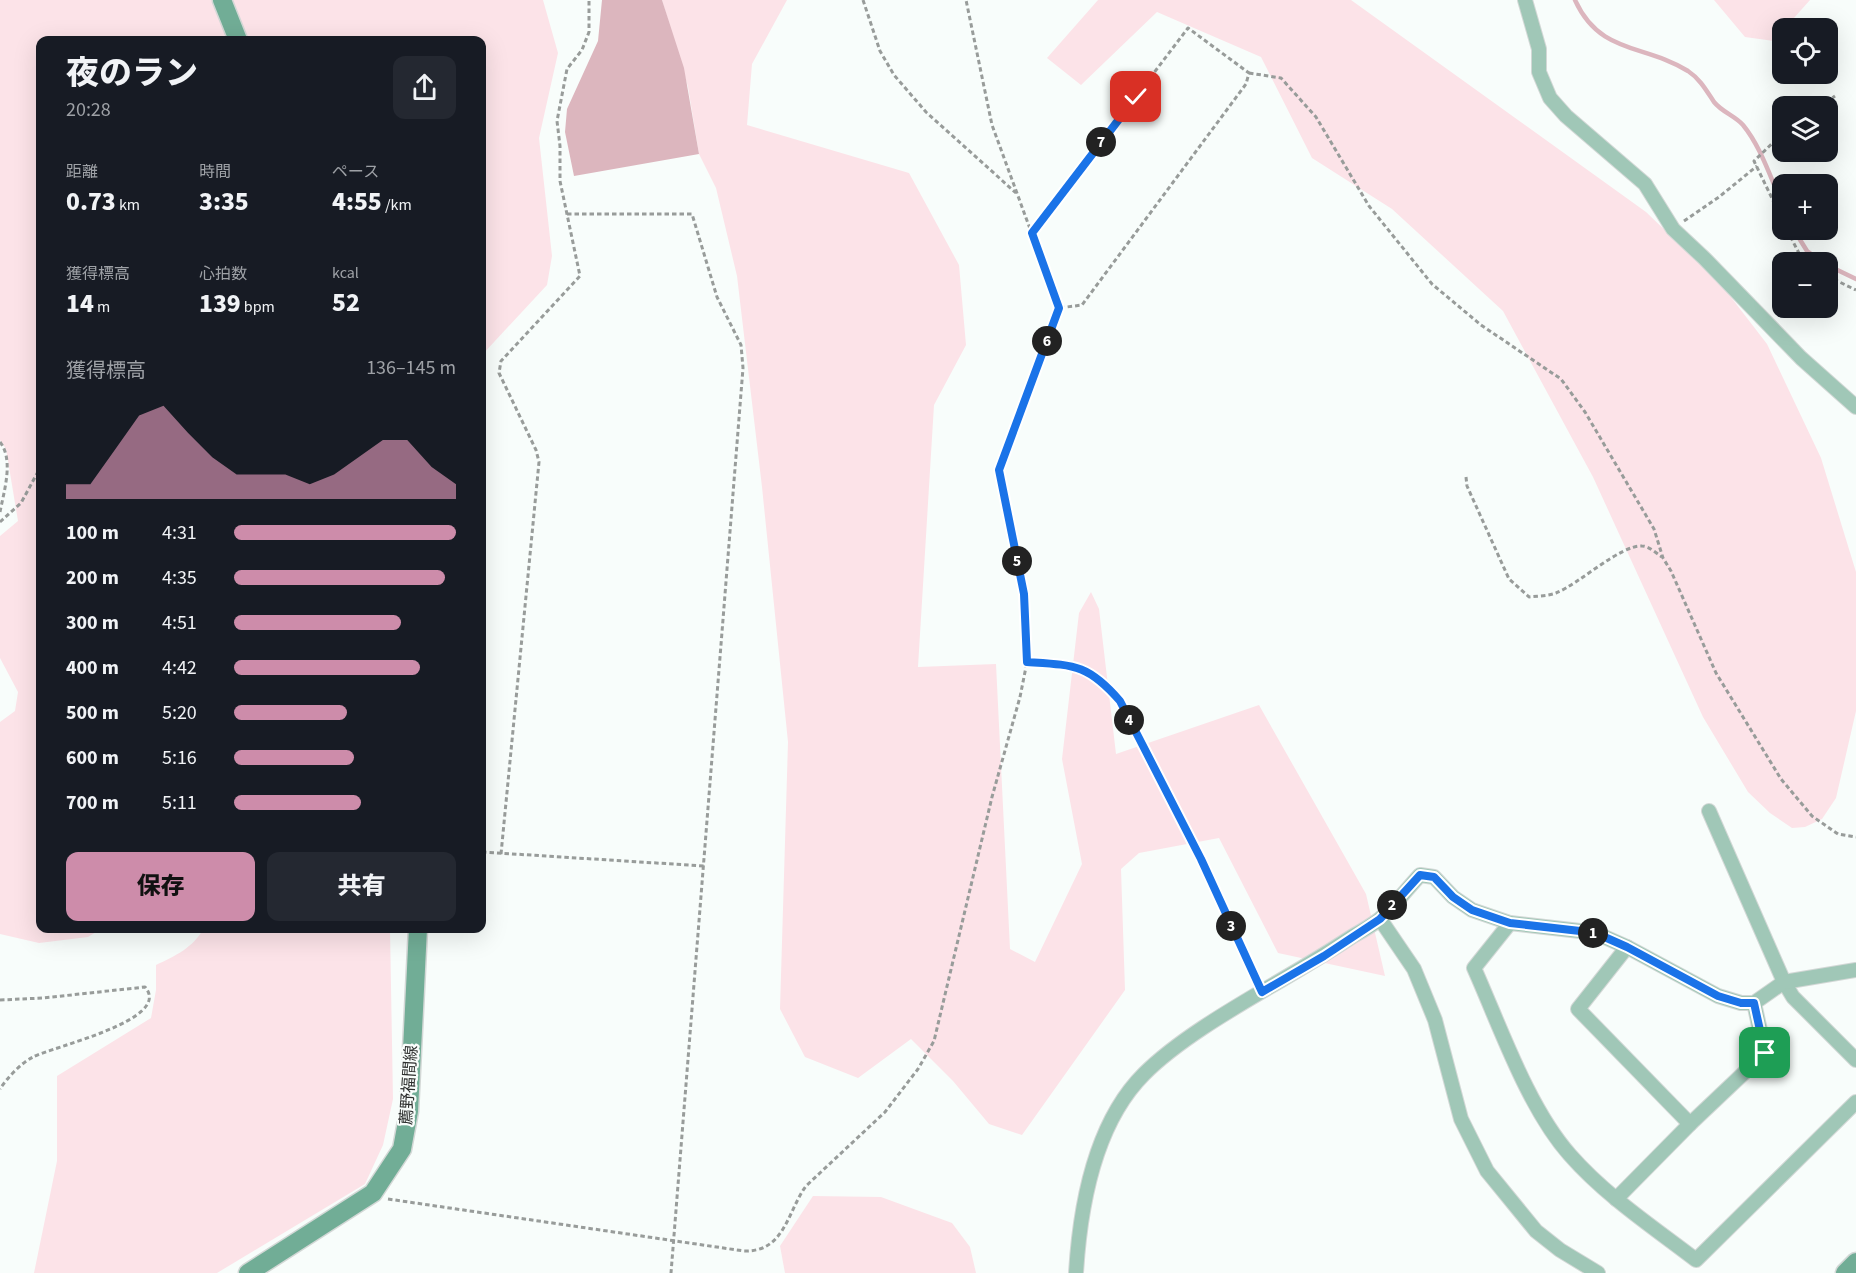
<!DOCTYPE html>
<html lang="ja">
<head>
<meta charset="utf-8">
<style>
	:root { --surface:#171b24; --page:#242831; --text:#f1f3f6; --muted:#9ea1a6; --accent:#cd8caa }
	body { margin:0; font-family:"Source Sans 3","Noto Sans JP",sans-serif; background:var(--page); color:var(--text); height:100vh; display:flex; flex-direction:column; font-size:22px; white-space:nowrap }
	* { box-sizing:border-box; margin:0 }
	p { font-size:20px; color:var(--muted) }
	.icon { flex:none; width:33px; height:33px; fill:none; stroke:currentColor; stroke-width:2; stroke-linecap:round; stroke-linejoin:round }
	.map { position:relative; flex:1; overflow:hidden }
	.side { position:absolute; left:36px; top:36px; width:450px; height:897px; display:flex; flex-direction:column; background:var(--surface); border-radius:12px; box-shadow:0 6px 24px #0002 }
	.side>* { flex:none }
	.fabs { position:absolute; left:1772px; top:18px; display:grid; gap:12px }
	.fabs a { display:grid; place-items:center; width:66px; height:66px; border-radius:12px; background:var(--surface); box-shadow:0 6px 24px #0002; font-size:30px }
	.pin { position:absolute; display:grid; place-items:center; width:51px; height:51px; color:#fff; margin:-26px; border-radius:12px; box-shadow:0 3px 9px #0006 }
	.km { position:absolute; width:30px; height:30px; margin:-15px; border-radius:50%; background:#222; color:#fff; font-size:16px; line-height:30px; text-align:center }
	.round { display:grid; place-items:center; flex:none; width:63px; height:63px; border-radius:12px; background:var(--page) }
	.headline { display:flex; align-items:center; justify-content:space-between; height:102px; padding:0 30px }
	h1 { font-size:33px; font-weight:800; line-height:45px }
	.figures { display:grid; grid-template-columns:repeat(3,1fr); gap:9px; height:102px; padding:6px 30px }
	.figures div { display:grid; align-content:center }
	.figures b { font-size:26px; font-weight:800 }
	.figures small { font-size:16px; font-weight:400 }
	.figures p { font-size:16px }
	.chart { height:168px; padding:12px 30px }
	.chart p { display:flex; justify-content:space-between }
	.chart svg { width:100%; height:108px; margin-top:6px; fill:var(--accent); opacity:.7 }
	.cta { display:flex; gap:12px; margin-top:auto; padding:12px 30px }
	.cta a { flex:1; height:69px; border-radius:12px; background:var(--accent); color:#111; font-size:24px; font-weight:800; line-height:69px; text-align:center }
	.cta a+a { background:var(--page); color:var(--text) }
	ul { padding:0 30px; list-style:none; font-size:20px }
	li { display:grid; grid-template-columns:96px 72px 1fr; align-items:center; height:45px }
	li i { height:15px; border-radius:8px; background:var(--accent) }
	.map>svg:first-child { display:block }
</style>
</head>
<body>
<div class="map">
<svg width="1856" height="1273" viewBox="0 0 1856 1273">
	<rect width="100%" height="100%" fill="#f8fdfb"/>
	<!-- green -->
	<g fill="#fce3e8">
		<path d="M0,0H543L558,53L539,138L552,256L547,285L482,355V40H40V928L101,929L88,937L39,943L0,934V722L15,711L18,692L0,658V536L18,521L6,449L0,440Z"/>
		<path d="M662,0H787L752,64L747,125L909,173L959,265L966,345L934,405L918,667L996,664L1010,949L1035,962L1082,864L1062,759L1079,613L1091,592L1099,609L1116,754L1259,705L1366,894L1385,976L1278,953L1219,838L1139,853L1121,869L1125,990L1022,1135L989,1124L953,1081L911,1039L858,1078L805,1057L780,1009L788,742L762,487L737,276L716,188L699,154L688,87Z"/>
		<path d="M1098,0H1351L1646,212L1720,283L1767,344L1821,458L1856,572V711L1836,798L1822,819L1805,827L1792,828L1770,813L1748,792L1703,717L1593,477L1503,311L1392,209L1312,158L1261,57L1157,12L1081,85L1047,58Z"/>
		<path d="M1714,0H1810L1785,28H1782V32L1774,41L1745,37Z"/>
		<path d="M204,928L390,929L393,1099L383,1145L365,1184L217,1273H34L57,1161V1076L151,1018L156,990V965C175,956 193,948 204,928Z"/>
		<path d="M813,1196L881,1197L952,1223L970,1247L976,1273H785L780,1246Z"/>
	</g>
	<!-- water -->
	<path fill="#dcb6be" d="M602,0H662L684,68L699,154L574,176L565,132L567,109L598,41Z"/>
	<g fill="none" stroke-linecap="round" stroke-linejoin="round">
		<!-- stream -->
		<g stroke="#dcb6be" stroke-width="4.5">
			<path d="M1575,0C1600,55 1645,44 1688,71C1700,79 1706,90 1714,102C1722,112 1735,116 1743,125C1761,147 1770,177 1782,203"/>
			<path d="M1794,230L1807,251L1822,262"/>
			<path d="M1827,265L1856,279"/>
		</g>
		<defs>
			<g id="street">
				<path d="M1525,0L1539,49V72L1550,98L1566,116L1645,184L1673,229L1704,258L1801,358L1856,407"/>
				<path d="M1709,811L1784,982L1793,997L1856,1060"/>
				<path d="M1380,919L1414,969L1435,1020L1461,1119L1487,1171L1536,1231L1560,1250L1598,1273"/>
				<path d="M1510,923L1474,968C1500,1026 1528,1108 1570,1155C1606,1196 1653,1227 1696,1260L1856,1102"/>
				<path d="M1627,947L1578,1009L1690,1124"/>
				<path d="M1616,1199L1690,1124L1765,1053L1754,1003"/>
				<path d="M1076,1273C1080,1207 1095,1123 1144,1074C1180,1038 1239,1005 1283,979C1307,965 1330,951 1353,936C1362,931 1372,925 1380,919C1394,906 1407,889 1420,875L1434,877L1453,897L1472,910L1510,923L1580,931L1600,935L1627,947L1718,996L1741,1003H1754L1784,982L1856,970"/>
			</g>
			<g id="secondary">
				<path d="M222,0L238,40"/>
				<path d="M248,1273L373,1193L402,1149L409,1111L418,928"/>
				<path d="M1845,1273L1856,1262"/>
			</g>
		</defs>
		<!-- street casing -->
		<use href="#street" stroke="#d3d8d6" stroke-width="16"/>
		<!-- secondary casing -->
		<use href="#secondary" stroke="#d3d8d6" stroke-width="21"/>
		<!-- path -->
		<g stroke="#989c9a" stroke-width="3" stroke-dasharray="4.5 3" stroke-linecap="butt">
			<path d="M863,0L880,51L894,75L926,112L1016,193"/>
			<path d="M1249,73L1281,78L1316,117L1369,206L1432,284L1481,325L1561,379L1585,412L1654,529L1663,558L1671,571L1716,673L1781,779L1812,816L1838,834L1856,837"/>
			<path d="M1820,106L1835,96"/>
			<path d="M1782,134L1754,161L1782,219"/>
			<path d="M567,214H692L717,297L741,345L743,368L671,1273"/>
			<path d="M1684,221L1719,197L1757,166"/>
			<path d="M1787,230L1802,259L1805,262"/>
			<path d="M1032,233L1188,28L1249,73L1246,84L1082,305L1059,308"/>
			<path d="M1827,276L1856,290"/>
			<path d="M0,442C14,460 4,491 0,512"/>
			<path d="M1466,477L1467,486L1509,579L1529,597C1538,596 1548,596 1556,593C1579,584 1620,545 1642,546C1649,546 1656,553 1662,557"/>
			<path d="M0,522L21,503L40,468"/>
			<path d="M1027,662C1074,665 1088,663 1121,701L1201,859L1256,979"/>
			<path d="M482,852L704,866"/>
			<path d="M501,854L539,462L536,450L499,373L501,361L580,276L560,181V146L557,121L567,69L582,50L589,32V0"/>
			<path d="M0,1000L43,998L145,987C174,1020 51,1047 33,1057C21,1063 7,1078 0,1089"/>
			<path d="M388,1199L744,1251C785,1252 787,1212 806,1186L885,1112L918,1069L934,1041L992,797L1020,697L1027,662L1024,594L999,470L1059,308L992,125L966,0"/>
		</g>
		<!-- street -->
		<use href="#street" stroke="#a0c7b7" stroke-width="14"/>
		<!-- secondary -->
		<use href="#secondary" stroke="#71ad96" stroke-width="18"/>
	</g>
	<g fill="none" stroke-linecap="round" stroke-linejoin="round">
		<defs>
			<path id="route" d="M1136,97L1032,233L1059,308L999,470L1024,594L1027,662C1074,665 1088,664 1120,701L1201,859L1262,992L1324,956L1380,919L1420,875L1434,877L1453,897L1472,910L1510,923L1580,931L1600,935L1627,947L1718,996L1741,1003H1754L1765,1053"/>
		</defs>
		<!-- route casing -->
		<use href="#route" stroke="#fff" stroke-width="12"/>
		<!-- route -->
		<use href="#route" stroke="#1a73e8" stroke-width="8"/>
	</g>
	<g text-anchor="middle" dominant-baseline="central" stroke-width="4.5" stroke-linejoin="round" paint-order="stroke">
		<!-- street labels -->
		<g font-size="16" fill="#2d2f2e" stroke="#f8fdfb">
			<text transform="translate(409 1085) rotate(-86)">薦野福間線</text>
		</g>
	</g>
</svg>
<div class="fabs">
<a><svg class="icon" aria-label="locate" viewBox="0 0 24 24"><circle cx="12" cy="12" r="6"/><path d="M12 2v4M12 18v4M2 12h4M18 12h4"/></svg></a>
<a><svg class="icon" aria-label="layers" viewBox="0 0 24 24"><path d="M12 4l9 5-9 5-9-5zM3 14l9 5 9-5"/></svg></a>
<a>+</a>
<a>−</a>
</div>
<div class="pin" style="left:1765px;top:1053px;background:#1e9e55"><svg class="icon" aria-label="arrive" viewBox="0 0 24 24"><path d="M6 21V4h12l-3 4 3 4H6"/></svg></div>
<div class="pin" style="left:1136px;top:97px;background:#d93025"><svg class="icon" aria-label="check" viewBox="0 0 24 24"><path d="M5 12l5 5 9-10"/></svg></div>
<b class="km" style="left:1593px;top:933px">1</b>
<b class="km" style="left:1392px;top:905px">2</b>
<b class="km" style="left:1231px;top:926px">3</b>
<b class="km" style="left:1129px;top:720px">4</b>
<b class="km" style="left:1017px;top:561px">5</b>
<b class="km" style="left:1047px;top:341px">6</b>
<b class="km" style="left:1101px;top:142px">7</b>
<section class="side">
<div class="headline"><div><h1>夜のラン</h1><p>20:28</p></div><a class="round"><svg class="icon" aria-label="share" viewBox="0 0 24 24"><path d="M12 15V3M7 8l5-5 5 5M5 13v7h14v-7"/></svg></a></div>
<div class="figures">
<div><p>距離</p><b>0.73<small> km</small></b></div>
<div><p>時間</p><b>3:35</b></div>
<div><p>ペース</p><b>4:55<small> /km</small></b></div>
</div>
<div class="figures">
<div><p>獲得標高</p><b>14<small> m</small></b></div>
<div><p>心拍数</p><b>139<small> bpm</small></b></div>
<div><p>kcal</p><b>52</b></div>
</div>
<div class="chart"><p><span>獲得標高</span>136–145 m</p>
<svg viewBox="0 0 160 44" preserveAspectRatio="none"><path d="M0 44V38L10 38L20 24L30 10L40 6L50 17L60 27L70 34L80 34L90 34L100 38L110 34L120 27L130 20L140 20L150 31L160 38V44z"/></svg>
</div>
<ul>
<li><b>100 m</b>4:31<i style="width:100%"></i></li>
<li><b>200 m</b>4:35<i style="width:95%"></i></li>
<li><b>300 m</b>4:51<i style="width:75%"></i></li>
<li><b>400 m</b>4:42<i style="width:84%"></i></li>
<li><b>500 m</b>5:20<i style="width:51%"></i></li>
<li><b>600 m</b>5:16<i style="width:54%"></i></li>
<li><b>700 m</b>5:11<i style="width:57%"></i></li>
</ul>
<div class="cta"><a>保存</a><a>共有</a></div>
</section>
</div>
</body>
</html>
